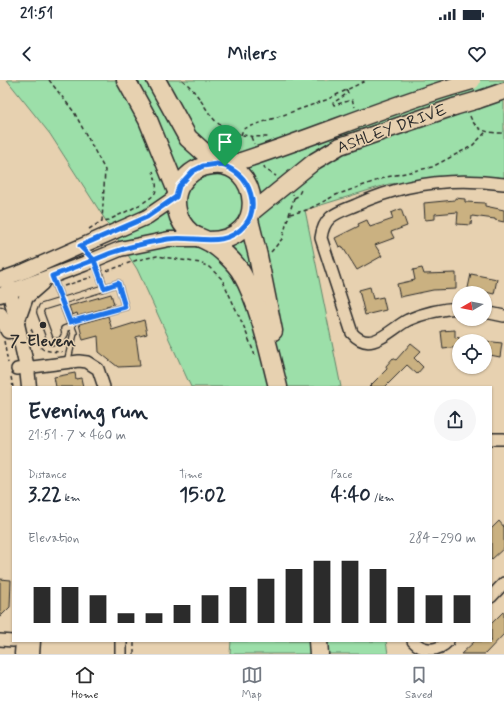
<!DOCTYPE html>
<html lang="en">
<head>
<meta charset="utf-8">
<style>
	:root { --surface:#fff; --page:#f6f6f7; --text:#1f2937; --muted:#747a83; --line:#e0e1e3; --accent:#2b2b2b }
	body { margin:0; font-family:Mynerve,sans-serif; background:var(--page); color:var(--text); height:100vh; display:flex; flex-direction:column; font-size:15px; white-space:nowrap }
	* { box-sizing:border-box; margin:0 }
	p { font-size:13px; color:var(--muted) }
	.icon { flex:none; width:22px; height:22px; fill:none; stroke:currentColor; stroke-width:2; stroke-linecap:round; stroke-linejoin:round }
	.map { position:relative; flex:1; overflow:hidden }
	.drawer { position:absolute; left:12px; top:306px; width:480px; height:256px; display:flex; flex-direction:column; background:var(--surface); border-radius:0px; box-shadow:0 1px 3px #0004 }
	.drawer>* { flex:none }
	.needle { width:26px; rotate:261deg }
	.buttons { position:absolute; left:452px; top:206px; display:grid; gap:8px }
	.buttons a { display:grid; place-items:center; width:40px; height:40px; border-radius:50%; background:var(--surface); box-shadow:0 1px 3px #0004; font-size:20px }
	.pin { position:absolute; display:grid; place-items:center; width:34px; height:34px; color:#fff; margin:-41px -17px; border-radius:50% 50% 50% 0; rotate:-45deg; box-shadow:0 0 4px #0007 }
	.pin .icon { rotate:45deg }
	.round { display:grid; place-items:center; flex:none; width:42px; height:42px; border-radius:21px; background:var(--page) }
	.headline { display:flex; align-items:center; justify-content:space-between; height:68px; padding:0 16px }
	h1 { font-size:22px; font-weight:800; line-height:30px }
	.stats { display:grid; grid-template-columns:repeat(3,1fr); gap:6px; height:68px; padding:4px 16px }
	.stats div { display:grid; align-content:center }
	.stats b { font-size:20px; font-weight:800 }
	.stats small { font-size:11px; font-weight:400 }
	.stats p { font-size:11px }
	.chart { height:112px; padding:8px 16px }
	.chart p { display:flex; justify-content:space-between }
	.chart svg { width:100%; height:72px; margin-top:4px; stroke:var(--accent); stroke-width:6 }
	.status { display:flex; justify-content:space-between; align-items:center; height:28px; padding:0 20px; background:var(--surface); direction:ltr }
	.status svg { height:11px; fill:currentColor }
	header { display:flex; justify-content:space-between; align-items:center; height:52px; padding:0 16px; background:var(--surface); font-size:18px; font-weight:800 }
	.dock { display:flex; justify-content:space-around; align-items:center; height:56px; border-top:1px solid var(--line); background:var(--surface); font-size:11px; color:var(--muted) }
	.dock a { display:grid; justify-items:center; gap:2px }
	.dock .selected { color:var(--accent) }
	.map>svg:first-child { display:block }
</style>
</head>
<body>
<div class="status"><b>21:51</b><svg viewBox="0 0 49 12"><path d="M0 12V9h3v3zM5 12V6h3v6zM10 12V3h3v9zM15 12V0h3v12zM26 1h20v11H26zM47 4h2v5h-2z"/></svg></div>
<header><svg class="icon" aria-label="back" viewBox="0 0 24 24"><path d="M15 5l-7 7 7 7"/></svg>Milers<svg class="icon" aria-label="heart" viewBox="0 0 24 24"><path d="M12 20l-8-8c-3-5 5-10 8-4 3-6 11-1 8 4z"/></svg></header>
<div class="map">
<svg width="504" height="574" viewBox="0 0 504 574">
	<rect width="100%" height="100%" fill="#e7d1b0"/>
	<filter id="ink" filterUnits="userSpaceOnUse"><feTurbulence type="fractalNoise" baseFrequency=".025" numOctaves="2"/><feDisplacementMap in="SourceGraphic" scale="8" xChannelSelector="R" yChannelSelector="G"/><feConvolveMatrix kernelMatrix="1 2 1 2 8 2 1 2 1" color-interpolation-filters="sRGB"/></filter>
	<g filter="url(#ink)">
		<!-- green -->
		<g fill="#9cdfa9" stroke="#64856a">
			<path d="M7,0H504V101L389,104L305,130L341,307H191L137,189L50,54Z"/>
			<path d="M231,561H386L388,574H230Z"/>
		</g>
		<!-- building -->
		<g fill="#cab181" stroke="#2b2b2b">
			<path d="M455,118L465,119V122L485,123V126L504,130V142L495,140V139L472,136L471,145L457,144L458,132L435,134V139L425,140L424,123L455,120Z"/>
			<path d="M401,129L407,146L391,152L394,158L375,165L382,176L357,190L342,166L339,167L335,158L359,146L358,144L367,140L370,147L393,139L391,133Z"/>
			<path d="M422,188L424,194L456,193V209L433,210L400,217L397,204L415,200L413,190Z"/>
			<path d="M471,194L497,199L494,214L468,208Z"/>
			<path d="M370,207L373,219L383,217L386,230L365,235L359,210Z"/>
			<path d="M111,214L114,224L106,226V228L78,236L77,233L72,235L69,226Z"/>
			<path d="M108,236L112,250L144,240L147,254L136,257L140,286L118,287L99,272L98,256L83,260L79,244Z"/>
			<path d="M455,250V258L459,257V267L443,269L441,251Z"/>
			<path d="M485,261L502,263L500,277L485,274Z"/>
			<path d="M411,263L421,271L414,278L423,287L417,294L407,285L385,307H369L387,289L386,286L393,278L396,280Z"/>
			<path d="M75,293L76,299L81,298L83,307H56L54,297Z"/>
			<path d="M499,441L504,447V468L491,480V449Z"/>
			<path d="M0,499L11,500L10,527L0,537Z"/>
			<path d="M504,531V554L485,574H461L475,561H491V544Z"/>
		</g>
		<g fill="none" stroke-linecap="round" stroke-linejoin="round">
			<defs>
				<g id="service">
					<path d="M52,196L74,253L67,283"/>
					<path d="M70,242L125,227L118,203L104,208"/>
					<path d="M72,246L64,249L65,254L61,261L51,262L40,232L42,227L104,208L95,180"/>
				</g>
				<g id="minor">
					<path d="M459,228C441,229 424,233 408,240C390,249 371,275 352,253L321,158C324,135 337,133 356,125C403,103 452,97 504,104"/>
					<path d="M485,232L504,236"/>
					<path d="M17,289L79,281L87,282L98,289L104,307"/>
					<path d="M491,359H504"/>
					<path d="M491,517L504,503"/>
					<path d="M0,560L13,561"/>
					<path d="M413,561C423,572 438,572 448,561"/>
					<path d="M121,574V561"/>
				</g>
				<g id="tertiary">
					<path d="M0,200L25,191L147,137L176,117"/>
					<path d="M8,204L27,288L29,307"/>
					<path d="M0,215L84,184L120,169L169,159H201"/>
					<path d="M0,234L8,251"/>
					<path d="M17,242L26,217L42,203"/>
					<path d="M22,574L23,561"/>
					<path d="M32,574L33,561"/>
				</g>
				<g id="secondary">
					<path d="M478,20L504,11"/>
					<path d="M225,86C300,63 373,31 448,8"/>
					<path d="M251,133L315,81L340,66L454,27"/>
				</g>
				<g id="primary">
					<path d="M126,0L148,40L177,111"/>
					<path d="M156,0L188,58L217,84"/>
					<path d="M249,140L258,176L273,251"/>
					<path d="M207,161C273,162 258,79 213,85C199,86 189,92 181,104C171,120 177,142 191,153C196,157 202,158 207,161C218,166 236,183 242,194C260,226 269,272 278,307"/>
					<path d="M318,561L319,574"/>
				</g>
			</defs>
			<!-- service casing -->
			<use href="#service" stroke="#2b2b2b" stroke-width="8"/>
			<!-- minor casing -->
			<use href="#minor" stroke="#2b2b2b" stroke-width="14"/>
			<!-- tertiary casing -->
			<use href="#tertiary" stroke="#2b2b2b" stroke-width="17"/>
			<!-- secondary casing -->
			<use href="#secondary" stroke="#2b2b2b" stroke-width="19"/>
			<!-- primary casing -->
			<use href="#primary" stroke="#2b2b2b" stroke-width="21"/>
			<!-- path -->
			<g stroke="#2b2b2b" stroke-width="1.5" stroke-dasharray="4 3" stroke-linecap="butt">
				<path d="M49,0L74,32L105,90L102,141L109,140C118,135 150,122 155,113C158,106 155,98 153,91"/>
				<path d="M182,0C194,9 201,21 209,33C224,55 246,57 270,57"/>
				<path d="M346,10L348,13L333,23L334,25L352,20L355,27"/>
				<path d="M470,36C476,52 489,53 504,53"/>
				<path d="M241,55L243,49L326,20L367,0"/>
				<path d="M251,57L254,64"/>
				<path d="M264,86L265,89L276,96"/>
				<path d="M294,118L298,116L302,108"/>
				<path d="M290,134L307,130L336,115L387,97L432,87L472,66L486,52"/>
				<path d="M89,149L102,141"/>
				<path d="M271,172L282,159L294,118L293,114"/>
				<path d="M107,191L137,180L157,176L200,183L209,187L222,199L244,247L256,278"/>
				<path d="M64,206L92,197"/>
				<path d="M31,249C41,270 38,271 62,272"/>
				<path d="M4,261L8,283"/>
				<path d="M11,297L13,307"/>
				<path d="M134,574V561"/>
			</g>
			<!-- service -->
			<use href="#service" stroke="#e7d1b0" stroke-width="5.5"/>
			<!-- minor -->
			<use href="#minor" stroke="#e7d1b0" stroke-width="11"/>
			<!-- tertiary -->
			<use href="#tertiary" stroke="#e7d1b0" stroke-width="14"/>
			<!-- secondary -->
			<use href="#secondary" stroke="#e7d1b0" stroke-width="16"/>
			<!-- primary -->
			<use href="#primary" stroke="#e7d1b0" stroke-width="18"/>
			<defs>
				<g id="secondary-bridge">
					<path d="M448,8L472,1"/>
					<path d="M454,27L478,20"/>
				</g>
			</defs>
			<!-- secondary-bridge casing -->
			<use href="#secondary-bridge" stroke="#2b2b2b" stroke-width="19" stroke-linecap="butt"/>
			<!-- secondary-bridge -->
			<use href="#secondary-bridge" stroke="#e7d1b0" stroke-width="16"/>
		</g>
	</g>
	<g fill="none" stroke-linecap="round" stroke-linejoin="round" filter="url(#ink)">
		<defs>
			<path id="route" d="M225,86L217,84L203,86L193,91L179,106L176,117L147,137L80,166L94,180L52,196L70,242L125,227L118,203L104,208L94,180C118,169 142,163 168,159C196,155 224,170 245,145C251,138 253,129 252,120C249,102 240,93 225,86"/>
		</defs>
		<!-- route casing -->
		<use href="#route" stroke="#fff" stroke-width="8"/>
		<!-- route -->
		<use href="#route" stroke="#1a73e8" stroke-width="5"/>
	</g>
	<!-- markers -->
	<circle fill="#2b2b2b" stroke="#e7d1b0" stroke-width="1.5" cx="43" cy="245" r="4"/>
	<g text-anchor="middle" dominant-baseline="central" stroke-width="3" stroke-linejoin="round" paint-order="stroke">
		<!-- street labels -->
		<g font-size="16" fill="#2b2b2b" stroke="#e7d1b0">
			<text transform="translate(392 49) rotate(-20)">ASHLEY DRIVE</text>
		</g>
		<!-- poi labels -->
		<g font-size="16" font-weight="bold" fill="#2b2b2b" stroke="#e7d1b0">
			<text x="43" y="261">7-Eleven</text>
		</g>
	</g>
</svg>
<div class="buttons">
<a><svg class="needle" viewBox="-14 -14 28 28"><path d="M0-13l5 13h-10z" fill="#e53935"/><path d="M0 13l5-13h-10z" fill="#747a83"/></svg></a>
<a><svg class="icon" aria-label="locate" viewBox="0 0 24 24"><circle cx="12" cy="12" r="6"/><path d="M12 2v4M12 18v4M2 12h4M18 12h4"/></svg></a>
</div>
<div class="pin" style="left:225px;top:86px;background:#1e9e55"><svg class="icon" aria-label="arrive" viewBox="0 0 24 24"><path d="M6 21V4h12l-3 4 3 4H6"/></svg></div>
<section class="drawer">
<div class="headline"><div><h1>Evening run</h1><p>21:51 · 7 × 460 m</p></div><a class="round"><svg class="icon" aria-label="share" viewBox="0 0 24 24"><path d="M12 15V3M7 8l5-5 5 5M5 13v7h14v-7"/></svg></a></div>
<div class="stats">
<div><p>Distance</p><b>3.22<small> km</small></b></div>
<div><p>Time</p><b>15:02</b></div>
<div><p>Pace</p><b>4:40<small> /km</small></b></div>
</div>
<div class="chart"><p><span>Elevation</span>284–290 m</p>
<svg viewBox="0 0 160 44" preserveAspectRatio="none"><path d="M5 44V22M15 44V22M25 44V27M35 44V38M45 44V38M55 44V33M65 44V27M75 44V22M85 44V17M95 44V11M105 44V6M115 44V6M125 44V11M135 44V22M145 44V27M155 44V27"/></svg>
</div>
</section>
</div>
<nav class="dock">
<a class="selected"><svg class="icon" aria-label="home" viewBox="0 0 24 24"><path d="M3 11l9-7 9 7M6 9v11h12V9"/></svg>Home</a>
<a><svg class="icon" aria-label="map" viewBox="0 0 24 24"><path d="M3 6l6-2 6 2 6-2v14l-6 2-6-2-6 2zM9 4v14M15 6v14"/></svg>Map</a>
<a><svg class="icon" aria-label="saved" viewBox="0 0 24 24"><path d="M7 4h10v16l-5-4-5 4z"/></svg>Saved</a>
</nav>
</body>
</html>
